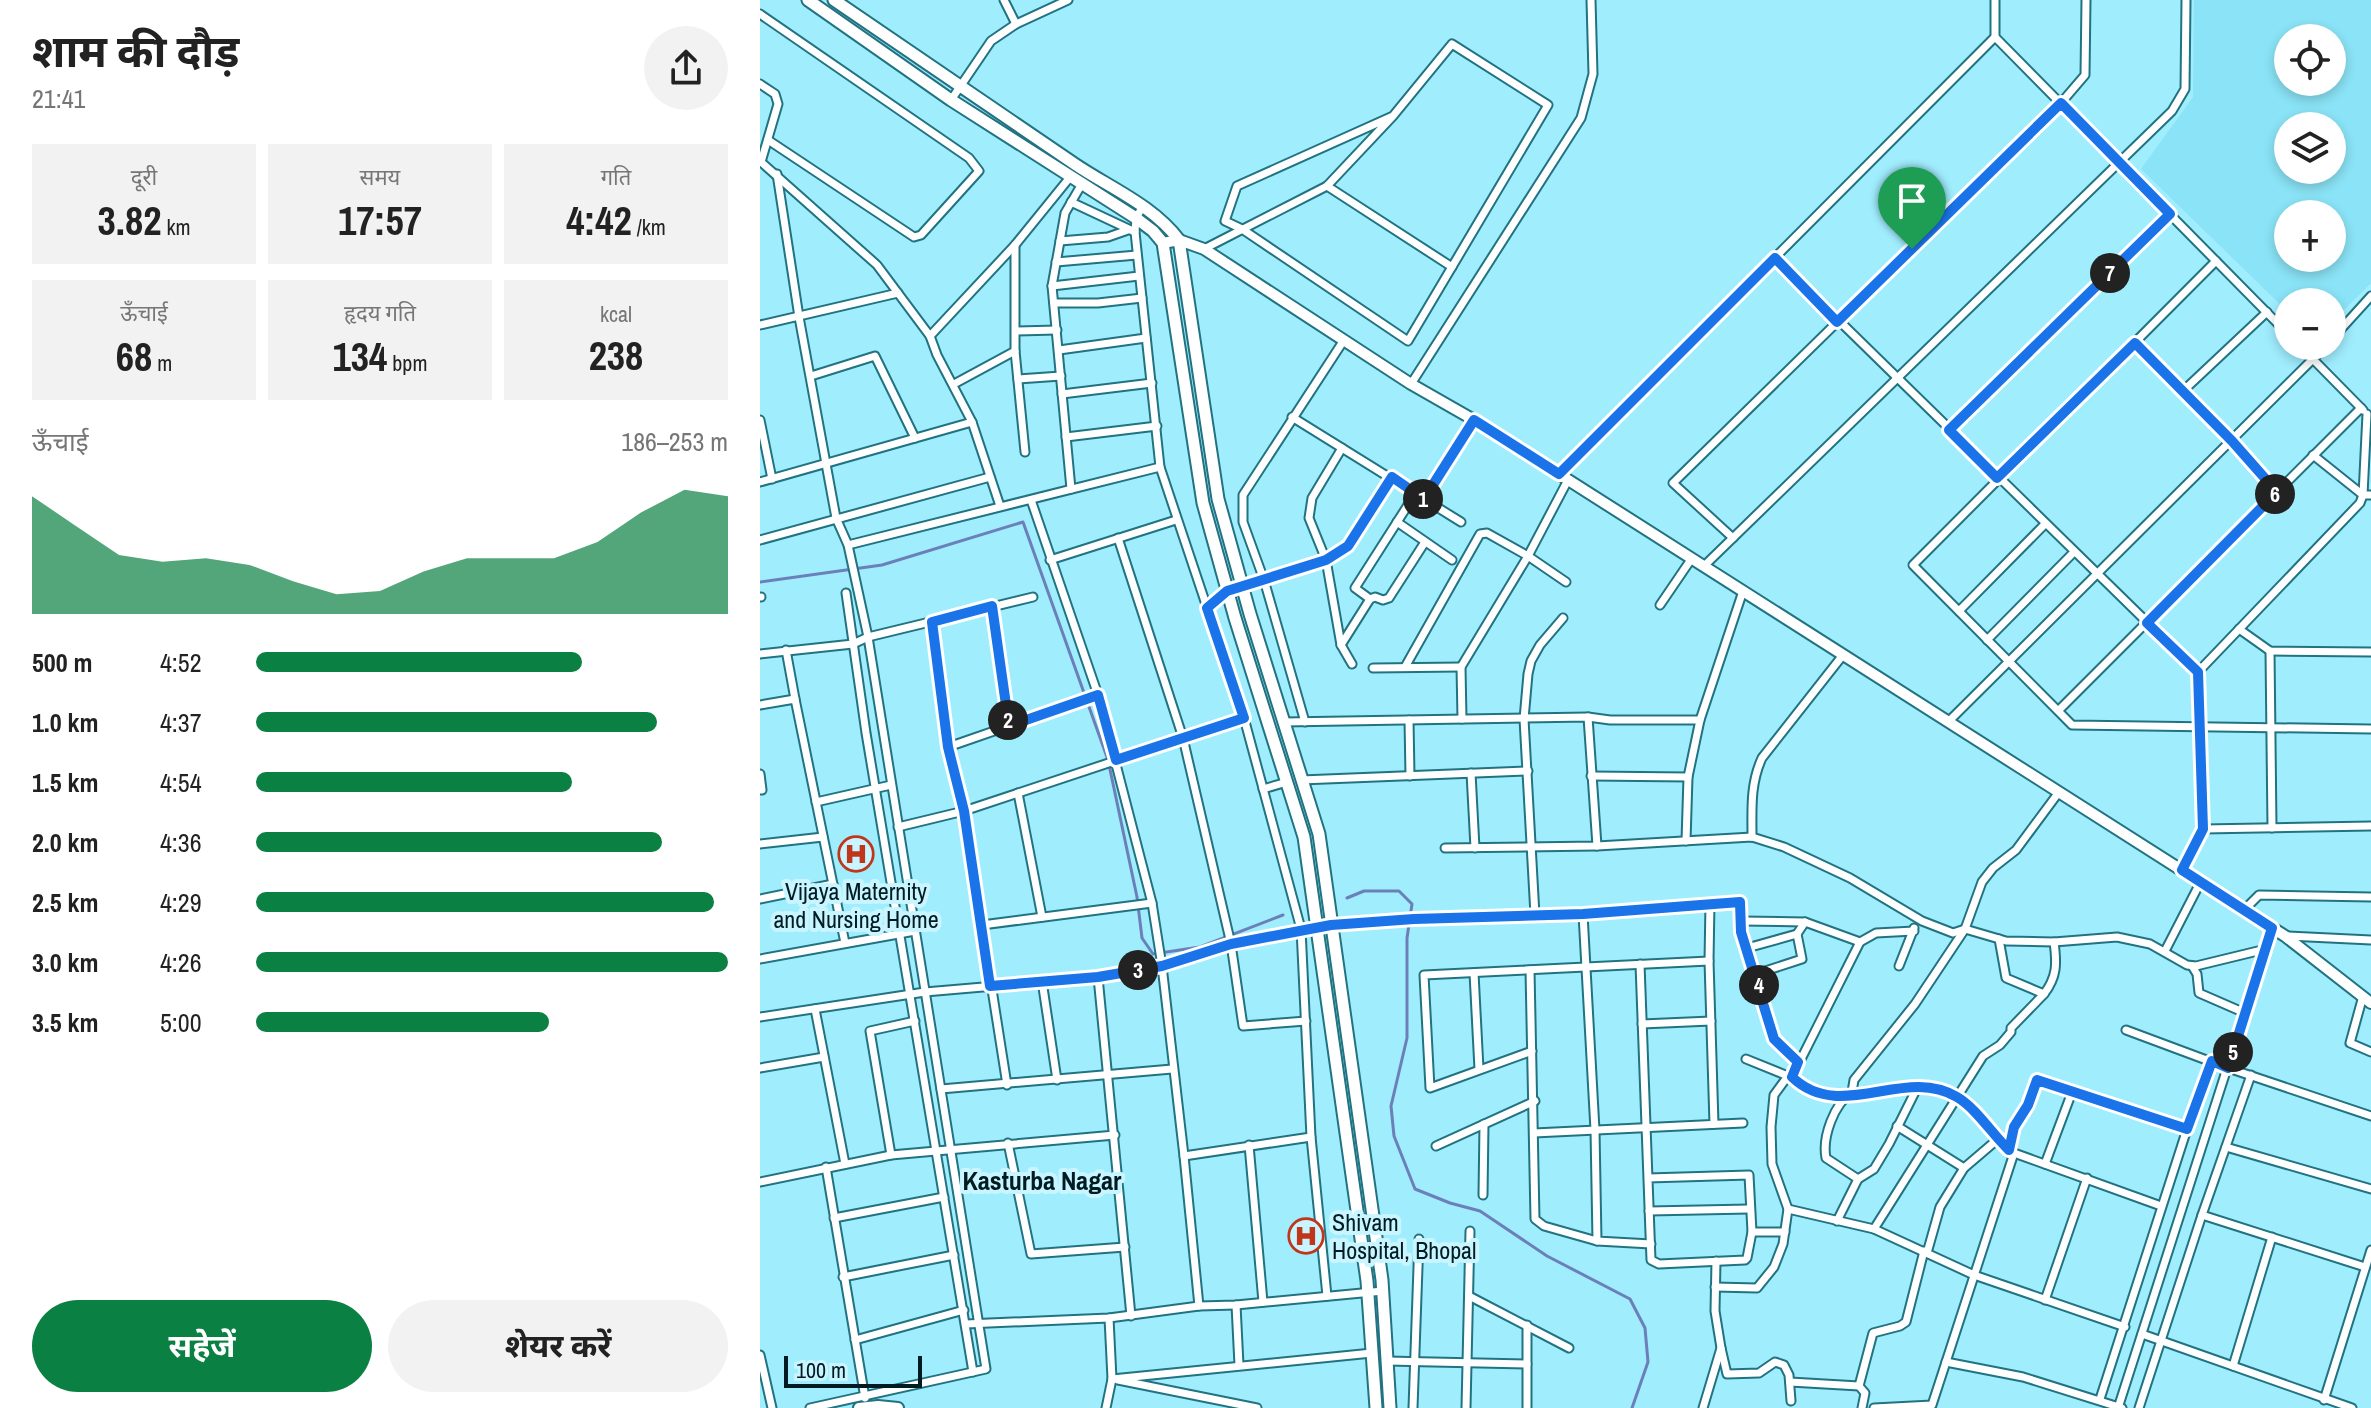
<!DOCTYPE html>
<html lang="hi">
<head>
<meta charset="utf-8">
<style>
	:root { --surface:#fff; --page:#f2f2f2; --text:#222; --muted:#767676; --accent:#0b8043 }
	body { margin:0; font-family:"Archivo Narrow","Noto Sans Devanagari",sans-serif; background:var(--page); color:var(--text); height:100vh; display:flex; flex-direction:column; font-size:30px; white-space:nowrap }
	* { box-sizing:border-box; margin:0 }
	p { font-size:26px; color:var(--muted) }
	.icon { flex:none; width:44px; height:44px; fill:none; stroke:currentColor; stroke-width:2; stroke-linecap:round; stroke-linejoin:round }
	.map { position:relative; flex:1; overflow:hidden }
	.side { display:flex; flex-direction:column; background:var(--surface); width:760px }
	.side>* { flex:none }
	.fabs { position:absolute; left:1514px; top:24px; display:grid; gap:16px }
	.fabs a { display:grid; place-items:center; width:72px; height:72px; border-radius:50%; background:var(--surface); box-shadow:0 4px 12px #0003; font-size:40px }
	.scale { position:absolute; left:24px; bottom:20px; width:138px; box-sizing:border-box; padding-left:8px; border:4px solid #001b21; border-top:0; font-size:22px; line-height:28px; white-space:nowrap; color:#001b21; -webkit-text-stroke:6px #c8f5ff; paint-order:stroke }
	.pin { position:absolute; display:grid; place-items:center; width:68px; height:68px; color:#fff; margin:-82px -34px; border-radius:50% 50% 50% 0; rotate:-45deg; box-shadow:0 0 8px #0007 }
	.pin .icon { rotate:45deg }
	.km { position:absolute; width:40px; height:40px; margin:-20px; border-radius:50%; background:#222; color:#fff; font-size:22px; line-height:40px; text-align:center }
	.round { display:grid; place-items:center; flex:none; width:84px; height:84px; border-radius:42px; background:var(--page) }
	.headline { display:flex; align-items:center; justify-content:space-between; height:136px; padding:0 32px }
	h1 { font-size:44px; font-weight:700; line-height:60px }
	.stats { display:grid; grid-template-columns:repeat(3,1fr); gap:12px; height:136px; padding:8px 32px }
	.stats div { display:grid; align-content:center; border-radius:0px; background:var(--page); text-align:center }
	.stats b { font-size:40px; font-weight:700 }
	.stats small { font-size:22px; font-weight:400 }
	.stats p { font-size:22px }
	.chart { height:224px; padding:16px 32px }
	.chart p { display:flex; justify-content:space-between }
	.chart svg { width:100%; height:144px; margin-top:8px; fill:var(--accent); opacity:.7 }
	.cta { display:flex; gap:16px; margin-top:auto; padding:16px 32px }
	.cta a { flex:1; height:92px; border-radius:48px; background:var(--accent); color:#fff; font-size:32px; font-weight:700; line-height:92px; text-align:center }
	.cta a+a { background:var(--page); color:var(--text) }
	ul { padding:0 32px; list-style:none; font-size:26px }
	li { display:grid; grid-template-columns:128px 96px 1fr; align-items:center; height:60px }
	li i { height:20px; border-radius:10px; background:var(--accent) }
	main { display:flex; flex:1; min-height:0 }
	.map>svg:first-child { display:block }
</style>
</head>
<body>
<main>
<section class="side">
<div class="headline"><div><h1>शाम की दौड़</h1><p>21:41</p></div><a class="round"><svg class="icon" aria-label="share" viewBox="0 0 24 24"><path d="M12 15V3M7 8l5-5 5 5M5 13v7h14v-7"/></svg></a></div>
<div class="stats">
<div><p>दूरी</p><b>3.82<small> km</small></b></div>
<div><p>समय</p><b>17:57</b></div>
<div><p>गति</p><b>4:42<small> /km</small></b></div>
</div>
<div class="stats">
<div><p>ऊँचाई</p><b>68<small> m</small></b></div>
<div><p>हृदय गति</p><b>134<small> bpm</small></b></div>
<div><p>kcal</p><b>238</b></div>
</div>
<div class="chart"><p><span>ऊँचाई</span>186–253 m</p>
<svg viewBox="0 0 160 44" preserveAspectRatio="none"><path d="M0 44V8L10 17L20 26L30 28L40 27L50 29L60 34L70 38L80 37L90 31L100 27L110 27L120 27L130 22L140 13L150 6L160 8V44z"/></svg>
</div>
<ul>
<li><b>500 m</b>4:52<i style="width:69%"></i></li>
<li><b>1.0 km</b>4:37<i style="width:85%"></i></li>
<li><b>1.5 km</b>4:54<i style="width:67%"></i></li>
<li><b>2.0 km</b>4:36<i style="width:86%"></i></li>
<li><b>2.5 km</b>4:29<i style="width:97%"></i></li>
<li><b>3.0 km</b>4:26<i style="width:100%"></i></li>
<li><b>3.5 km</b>5:00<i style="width:62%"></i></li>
</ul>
<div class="cta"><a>सहेजें</a><a>शेयर करें</a></div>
</section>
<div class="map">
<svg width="1611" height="1408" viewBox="0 0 1611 1408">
	<rect width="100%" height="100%" fill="#a0edfe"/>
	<!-- built -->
	<path fill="#8ae3f6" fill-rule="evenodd" d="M1434,0H1611V283L1572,322V302H1528V312L1381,169L1433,97ZM1528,38H1572V82H1528ZM1528,126H1572V170H1528ZM1528,214H1572V258H1528Z"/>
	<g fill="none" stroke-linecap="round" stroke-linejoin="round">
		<!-- stream -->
		<g stroke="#6b80b9" stroke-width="3">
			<path d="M0,582L122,565L263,522L348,760L377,897L382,938L393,954L440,947L523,915"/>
			<path d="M587,898L604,891H639L652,904L647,938V1038L631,1106L634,1136L655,1189L690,1203L720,1211L787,1256L870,1299L885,1328L888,1362L872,1408"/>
		</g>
		<defs>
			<g id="street">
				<path d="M244,0L256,24"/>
				<path d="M1235,0V37L1528,334"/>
				<path d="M0,14L209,158L219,171L161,235L154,237L8,140"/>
				<path d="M0,84L15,94L18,104L1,162"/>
				<path d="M191,100L231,41L256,24L308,0"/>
				<path d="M0,161L117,265L170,336L177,355L212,422L240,506"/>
				<path d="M17,174L39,317L76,518L88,545L108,637L226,1369L50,1408"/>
				<path d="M567,186L692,267"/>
				<path d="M311,202L375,232"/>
				<path d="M383,206L376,218L375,232L400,467L484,718L541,929L551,1137L567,1296"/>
				<path d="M300,241L348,237L368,230"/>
				<path d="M255,245V351L265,452"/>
				<path d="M444,249L567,186L633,116L692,44L788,105L648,341L482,229L465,221L477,186L633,116"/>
				<path d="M1015,258L1438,672L1443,829L1422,870"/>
				<path d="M1456,261L1153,565L1312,725L1611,729"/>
				<path d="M296,262L377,255"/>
				<path d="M292,286L379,276"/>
				<path d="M294,303H338L382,298"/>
				<path d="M0,325L138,293"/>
				<path d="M257,331L297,330"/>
				<path d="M170,336L255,245L311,176"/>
				<path d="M1572,339L1611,296"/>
				<path d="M1375,343L1472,441L1517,492"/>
				<path d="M1540,346L1603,410"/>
				<path d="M299,350L386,338"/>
				<path d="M51,376L115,356L155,438"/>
				<path d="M258,379L301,376"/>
				<path d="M194,384L255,351"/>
				<path d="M651,384L821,118L833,74L831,0"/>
				<path d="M1423,391L1507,312"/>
				<path d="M302,394L392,383"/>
				<path d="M532,417L701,522"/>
				<path d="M0,420L12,479"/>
				<path d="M1189,430L1410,214"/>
				<path d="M306,437L397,426"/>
				<path d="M582,448L552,498L549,518L566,560L581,645L592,664"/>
				<path d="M1553,455L1603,495H1611"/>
				<path d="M799,474L1235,37"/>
				<path d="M0,482L212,422"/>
				<path d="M311,489L292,286L305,213L323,182"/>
				<path d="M664,499L714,420"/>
				<path d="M271,500L338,695L392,903L402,966L424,1156L439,1306"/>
				<path d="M637,522L692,560"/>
				<path d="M358,538L423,738L471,944L483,1026L546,1021"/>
				<path d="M973,538L913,483L1301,103L1325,75L1326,0"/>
				<path d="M0,540L230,477"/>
				<path d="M88,545L400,467"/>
				<path d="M290,560L416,520"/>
				<path d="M944,566L1412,111L1425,89L1426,0"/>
				<path d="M86,593L106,733L213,1372"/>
				<path d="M0,597H1"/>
				<path d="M610,599L595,588L655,494"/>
				<path d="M900,605L932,558"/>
				<path d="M232,606L249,726"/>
				<path d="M447,608L467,591L566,560L588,546L632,477"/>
				<path d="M1199,611L1285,524"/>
				<path d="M172,622L188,747L204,811L247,1085"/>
				<path d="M1479,629L1510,651L1611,652"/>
				<path d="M1227,640L1314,552"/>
				<path d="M581,645L610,599L615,597L623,600L629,598L665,542"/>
				<path d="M26,650L35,699"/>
				<path d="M1510,651L1512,828"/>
				<path d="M0,654L93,644L108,637L273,597"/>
				<path d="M645,667L720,534L727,533L768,556L806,582"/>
				<path d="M613,668L701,667"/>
				<path d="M1438,672L1600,503L1603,495L1607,414"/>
				<path d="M0,705L35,699L85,943"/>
				<path d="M1299,710L1601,408"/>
				<path d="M828,717L837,846"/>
				<path d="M702,719L701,667L768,556L808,480"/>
				<path d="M649,720L650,776"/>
				<path d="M524,722L828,717L850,720H940"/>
				<path d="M545,722L504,580L483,522V495L584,340"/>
				<path d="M1188,722L1566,346"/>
				<path d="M188,747L338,695"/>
				<path d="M711,773L715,848"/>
				<path d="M0,774L2,790H0"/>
				<path d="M831,776L928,777"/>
				<path d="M541,780L768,771"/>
				<path d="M503,789L527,782"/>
				<path d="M258,793L282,917"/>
				<path d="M56,802L131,785"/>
				<path d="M138,827L204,811L484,718"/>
				<path d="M1443,829L1611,826"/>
				<path d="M992,837C992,809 990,784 1002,758L1083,655"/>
				<path d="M926,841L928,777L940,720L983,591"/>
				<path d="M0,844L63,837"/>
				<path d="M685,848L837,846L992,837L1024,847L1090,878L1162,921L1193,933L1205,929L1246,941L1294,942L1357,937L1390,944L1427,965L1436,966L1506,949"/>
				<path d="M0,899L73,884"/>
				<path d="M950,903L949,961L954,1124"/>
				<path d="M1484,910L1499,895L1611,897"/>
				<path d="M823,914L835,1130L837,1241L891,1244"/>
				<path d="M775,915L764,719L768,674L771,661L780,645L803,618"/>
				<path d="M981,921L1045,922L1100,942"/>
				<path d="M222,925L392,903"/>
				<path d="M1154,931L1116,933L1100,942L1032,1077L1044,1088L1083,1098L1158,1086L1196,1096L1254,1153L1401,1206"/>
				<path d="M1528,936L1611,940"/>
				<path d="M1239,939L1246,978L1284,994C1297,977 1297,964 1294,942"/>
				<path d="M987,948L1037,934"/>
				<path d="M1405,951L1440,883"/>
				<path d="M0,959L155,931"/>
				<path d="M880,964L891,1260L899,1264L985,1260L987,1258L992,1232L989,1175L888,1178"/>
				<path d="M1139,966L1154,928"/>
				<path d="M1432,966L1437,974L1439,993L1485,1013"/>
				<path d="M770,970L775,1219L784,1226L837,1241"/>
				<path d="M714,973L719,1069"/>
				<path d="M996,974L1042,959L1037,934L1045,922"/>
				<path d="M338,977L371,1316"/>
				<path d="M282,981L297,1080"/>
				<path d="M1603,996L1590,1043L1611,1052"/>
				<path d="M55,1009L85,1164"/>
				<path d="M0,1017L165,992L338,977L402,966L471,944L571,925L654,919L823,914L980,902L981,932L996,974L1014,1039L1038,1062"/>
				<path d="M882,1024L951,1021"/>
				<path d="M1366,1030L1468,1068L1611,1116"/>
				<path d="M772,1051L670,1088L664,975L949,961"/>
				<path d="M986,1059L1028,1076"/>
				<path d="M0,1068L64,1057"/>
				<path d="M181,1089L412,1069"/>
				<path d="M1137,1126L1204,1168"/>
				<path d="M774,1133L983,1123"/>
				<path d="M248,1143L271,1254L365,1247"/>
				<path d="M489,1145L503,1302"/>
				<path d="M676,1146L775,1101"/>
				<path d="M1466,1147L1611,1189"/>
				<path d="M1249,1150L1254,1127L1268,1105L1277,1080L1427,1129"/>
				<path d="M131,1155L110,1031L155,1021"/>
				<path d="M424,1156L551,1137"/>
				<path d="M1285,1164L1312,1092"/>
				<path d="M66,1167L105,1398"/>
				<path d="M1098,1179L1066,1158C1062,1137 1074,1104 1092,1092L1094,1080L1155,1004L1205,929L1222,882L1233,868L1256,850L1299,792"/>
				<path d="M0,1182L131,1155L355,1135"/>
				<path d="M723,1195L724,1124"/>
				<path d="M1028,1209L1114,1229L1223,1056L1240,1045L1251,1032V1028L1284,994"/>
				<path d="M889,1211L989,1209"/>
				<path d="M1442,1215L1605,1267"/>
				<path d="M74,1218L184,1197"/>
				<path d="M1077,1221L1098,1179L1114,1169L1129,1144L1158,1086"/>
				<path d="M1114,1229L1214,1275L1365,1327"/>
				<path d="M992,1232H1025"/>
				<path d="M1167,1253L1180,1207L1204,1168L1238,1139"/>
				<path d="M83,1277L194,1255"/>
				<path d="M955,1287L997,1288L1014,1267L1023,1244L1028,1209L1012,1164L1011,1127L1014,1095L1028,1076"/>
				<path d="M709,1296L809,1348"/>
				<path d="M1285,1300L1327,1178"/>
				<path d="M476,1305L479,1365"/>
				<path d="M206,1324L349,1318L439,1306L476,1305L623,1291"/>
				<path d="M767,1325V1408"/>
				<path d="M1382,1334L1592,1408"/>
				<path d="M95,1340L204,1310"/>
				<path d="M961,1348L967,1374L999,1373L1015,1362L1024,1365L1029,1375L1031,1401"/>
				<path d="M0,1355L12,1408"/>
				<path d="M627,1361L767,1364"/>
				<path d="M1186,1362L1263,1377L1362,1408"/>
				<path d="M1473,1366L1512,1237"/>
				<path d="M352,1379L612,1353"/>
				<path d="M358,1380L497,1408"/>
				<path d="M1030,1382L1099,1386L1105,1393L1102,1408"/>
				<path d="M1099,1386L1113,1333L1140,1326L1146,1322L1164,1251"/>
				<path d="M1340,1399L1427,1129L1452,1061"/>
				<path d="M1564,1400L1611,1250"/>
				<path d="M346,1408L352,1379L349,1318"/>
				<path d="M653,1408L659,1239"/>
				<path d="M706,1408L710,1231"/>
				<path d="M943,1408L961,1348L955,1311L956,1261"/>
				<path d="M1114,1408L1172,1405L1254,1153"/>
				<path d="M1358,1408L1512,928"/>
				<path d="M1379,1408L1442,1215L1491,1075"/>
			</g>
			<g id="secondary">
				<path d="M403,243L419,240L444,249L651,384L714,420L1525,936L1611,1003"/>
				<path d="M99,1408L118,1406L138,1408"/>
			</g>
			<g id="primary">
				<path d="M48,0L191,100L376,218L393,231L403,243L443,503L475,618L544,837L607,1281L616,1408"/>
				<path d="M74,0C154,55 235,110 316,165C352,189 392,205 419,240L458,499L490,614L559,834L622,1280L630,1408"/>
			</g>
		</defs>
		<!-- street casing -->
		<use href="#street" stroke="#217382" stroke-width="11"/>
		<!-- secondary casing -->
		<use href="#secondary" stroke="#217382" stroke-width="14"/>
		<!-- primary casing -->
		<use href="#primary" stroke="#217382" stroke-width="15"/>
		<!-- street -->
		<use href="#street" stroke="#fff" stroke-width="7"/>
		<!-- secondary -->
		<use href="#secondary" stroke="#fff" stroke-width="10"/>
		<!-- primary -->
		<use href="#primary" stroke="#fff" stroke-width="11"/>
	</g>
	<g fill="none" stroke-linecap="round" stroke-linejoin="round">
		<defs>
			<path id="route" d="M1301,103L1410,214L1189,430L1237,478L1375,343L1472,441L1517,492L1387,623L1438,672L1443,829L1422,870L1512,928L1468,1068L1452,1061L1427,1129L1277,1080L1268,1105L1254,1127L1249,1150C1232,1134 1217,1109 1197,1097C1144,1065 1081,1124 1032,1077L1038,1062L1014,1039L981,932L980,902L823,914L654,919L571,925L471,944L402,966L338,977L230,986L204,811L188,747L172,622L232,606L249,726L338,695L356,760L484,718L447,608L467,591L566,560L588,546L632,477L664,499L714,420L799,474L1015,258L1077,322Z"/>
		</defs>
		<!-- route casing -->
		<use href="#route" stroke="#fff" stroke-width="16"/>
		<!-- route -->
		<use href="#route" stroke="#1a73e8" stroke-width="10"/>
	</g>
	<!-- icons -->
	<defs>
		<symbol id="hospital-ring" viewBox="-11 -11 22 22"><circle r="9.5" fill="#c8f5ff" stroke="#c0361a" stroke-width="1.5"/><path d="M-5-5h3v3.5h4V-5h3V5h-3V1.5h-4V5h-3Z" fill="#c0361a"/></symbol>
	</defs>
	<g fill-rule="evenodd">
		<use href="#hospital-ring" x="76" y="834" width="40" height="40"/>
		<use href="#hospital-ring" x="526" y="1216" width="40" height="40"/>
	</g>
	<g text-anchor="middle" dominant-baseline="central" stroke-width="8" stroke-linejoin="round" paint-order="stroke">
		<!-- poi labels -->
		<g font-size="24" fill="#001b21" stroke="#c8f5ff">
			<text x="96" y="891">Vijaya Maternity<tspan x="96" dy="28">and Nursing Home</tspan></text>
			<text x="572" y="1222" text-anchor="start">Shivam<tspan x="572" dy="28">Hospital, Bhopal</tspan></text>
		</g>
		<!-- neighbourhood labels -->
		<g font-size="26" font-weight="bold" fill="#001b21" stroke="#c8f5ff">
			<text x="282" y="1180">Kasturba Nagar</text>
		</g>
	</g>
</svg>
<div class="fabs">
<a><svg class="icon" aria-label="locate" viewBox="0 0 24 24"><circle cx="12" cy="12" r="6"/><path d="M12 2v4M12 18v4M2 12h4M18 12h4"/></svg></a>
<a><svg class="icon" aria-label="layers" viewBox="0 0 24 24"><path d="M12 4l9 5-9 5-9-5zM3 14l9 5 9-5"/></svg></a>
<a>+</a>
<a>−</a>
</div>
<div class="scale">100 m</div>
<div class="pin" style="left:1152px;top:249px;background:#1e9e55"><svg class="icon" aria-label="arrive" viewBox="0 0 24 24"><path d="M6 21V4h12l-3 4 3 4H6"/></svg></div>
<b class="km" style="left:663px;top:499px">1</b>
<b class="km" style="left:248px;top:720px">2</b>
<b class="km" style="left:378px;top:970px">3</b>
<b class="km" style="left:999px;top:985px">4</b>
<b class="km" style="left:1473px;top:1052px">5</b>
<b class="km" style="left:1515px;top:494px">6</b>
<b class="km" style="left:1350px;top:273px">7</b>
</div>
</main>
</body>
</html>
